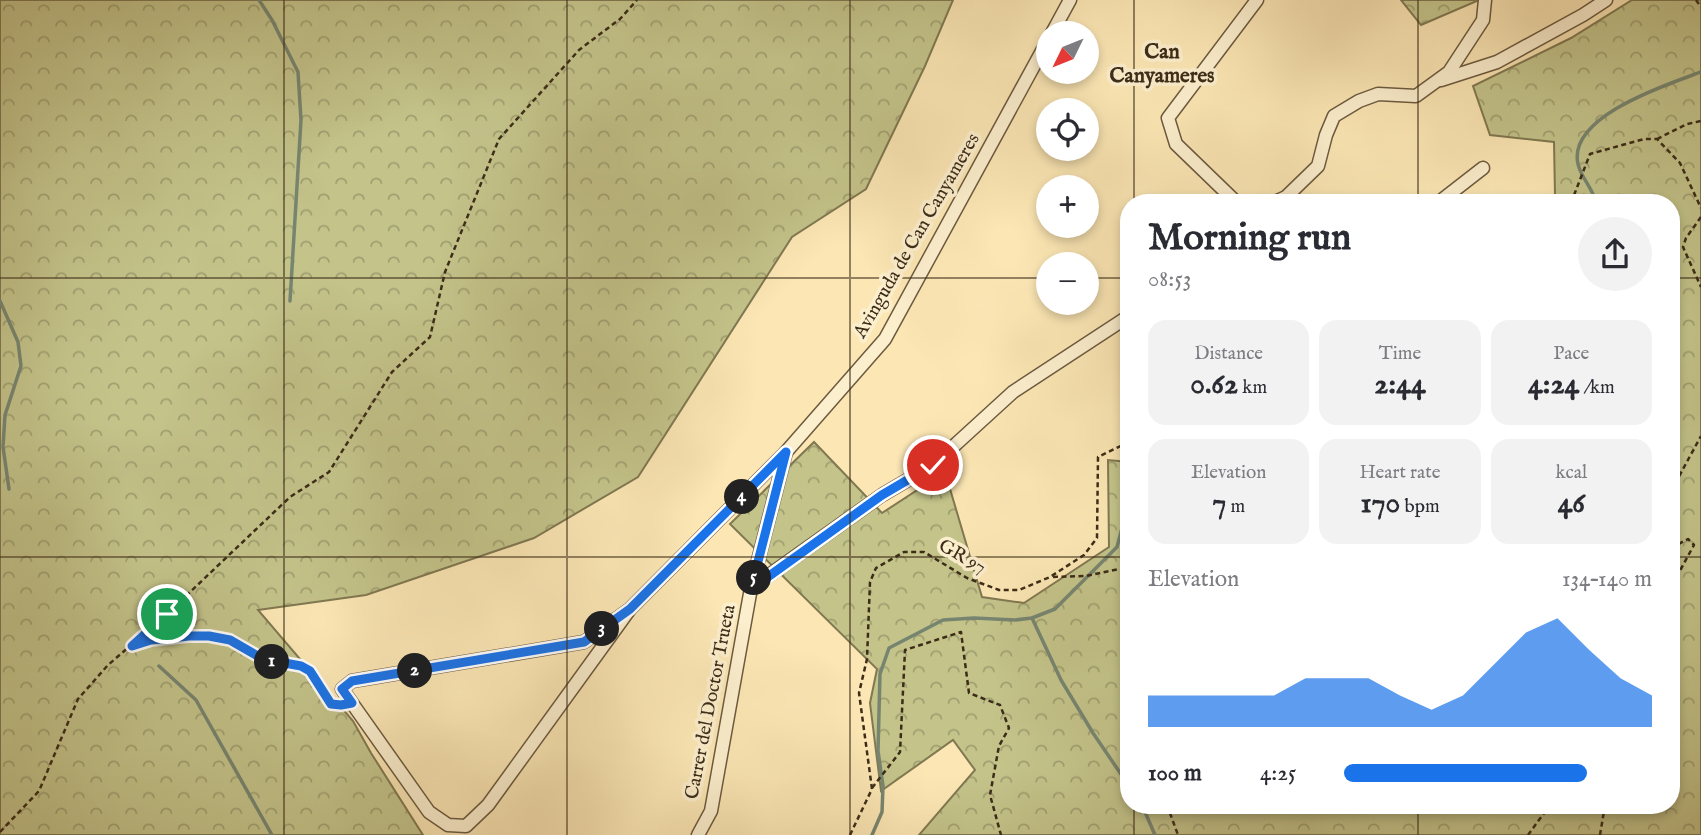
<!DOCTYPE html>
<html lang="en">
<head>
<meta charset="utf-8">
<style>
	:root { --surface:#fff; --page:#f2f2f3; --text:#2b2b33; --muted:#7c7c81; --accent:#1a73e8 }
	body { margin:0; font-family:"IM FELL English",serif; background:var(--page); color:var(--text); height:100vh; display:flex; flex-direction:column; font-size:26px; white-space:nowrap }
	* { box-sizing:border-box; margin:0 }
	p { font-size:23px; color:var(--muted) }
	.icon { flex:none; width:38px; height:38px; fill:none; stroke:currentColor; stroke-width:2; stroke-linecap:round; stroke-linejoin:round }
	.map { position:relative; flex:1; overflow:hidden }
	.drawer { position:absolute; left:1120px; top:194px; width:560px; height:620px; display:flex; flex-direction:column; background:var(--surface); border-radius:28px; box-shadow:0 4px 10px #0003 }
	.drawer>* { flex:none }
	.needle { width:46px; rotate:227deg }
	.controls { position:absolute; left:1036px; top:21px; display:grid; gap:14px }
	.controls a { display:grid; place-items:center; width:63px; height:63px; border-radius:50%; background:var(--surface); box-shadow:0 4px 10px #0003; font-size:35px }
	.pin { position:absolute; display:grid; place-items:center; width:60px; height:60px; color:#fff; margin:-30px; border:4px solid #fff; border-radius:50%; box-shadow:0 2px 7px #0007 }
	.km { position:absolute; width:35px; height:35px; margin:-18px; border-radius:50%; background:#222; color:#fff; font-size:19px; line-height:35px; text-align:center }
	.round { display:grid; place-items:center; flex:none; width:74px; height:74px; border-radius:37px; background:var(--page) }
	.summary { display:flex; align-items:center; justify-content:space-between; height:119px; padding:0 28px }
	h1 { font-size:38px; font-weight:700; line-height:52px }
	.figures { display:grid; grid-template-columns:repeat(3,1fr); gap:10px; height:119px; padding:7px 28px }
	.figures div { display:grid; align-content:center; border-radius:18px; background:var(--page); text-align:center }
	.figures b { font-size:30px; font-weight:700 }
	.figures small { font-size:19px; font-weight:400 }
	.figures p { font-size:19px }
	.chart { height:196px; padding:14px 28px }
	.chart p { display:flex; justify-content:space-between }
	.chart svg { width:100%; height:126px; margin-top:7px; fill:var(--accent); opacity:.7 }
	ul { padding:0 28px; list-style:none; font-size:23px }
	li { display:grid; grid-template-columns:112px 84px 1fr; align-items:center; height:52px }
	li i { height:18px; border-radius:9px; background:var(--accent) }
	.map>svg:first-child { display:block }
</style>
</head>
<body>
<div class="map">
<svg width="1701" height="835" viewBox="0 0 1701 835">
	<defs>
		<pattern id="forest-crowns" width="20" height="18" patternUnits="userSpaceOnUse" patternTransform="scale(1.75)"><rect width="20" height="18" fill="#c3c38a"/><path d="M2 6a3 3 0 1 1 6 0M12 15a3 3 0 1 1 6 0" fill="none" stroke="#a09f70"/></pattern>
	</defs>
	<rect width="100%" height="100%" fill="#fbe6b4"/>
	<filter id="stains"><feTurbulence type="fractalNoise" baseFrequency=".00286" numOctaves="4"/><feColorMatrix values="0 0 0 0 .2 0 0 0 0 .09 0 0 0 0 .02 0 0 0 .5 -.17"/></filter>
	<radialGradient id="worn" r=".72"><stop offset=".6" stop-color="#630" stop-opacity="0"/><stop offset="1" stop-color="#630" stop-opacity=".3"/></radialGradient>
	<!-- forest -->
	<g fill="url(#forest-crowns)" stroke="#807851" stroke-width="2">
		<path d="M0,0H953L925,66L866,189L792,237L638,477L534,538L366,595L258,610L353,721L371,753L423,835H0Z"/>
		<path d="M1401,0H1479L1421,25Z"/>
		<path d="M1632,0H1701V835H919L975,770L953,740L881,791L870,703L877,669L730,524L814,442L882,513L945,472L982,597L1024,603L1109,547L1108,460L1129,462V805H1671V203H1547L1555,195L1554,142L1490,135L1473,86L1571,38Z"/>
	</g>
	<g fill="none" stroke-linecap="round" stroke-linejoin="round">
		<!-- stream -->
		<g stroke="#778570" stroke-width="3.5">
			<path d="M259,0L272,20L298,72L301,120L290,301"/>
			<path d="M1596,203C1593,188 1581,178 1578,164C1567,116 1669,84 1701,72"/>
			<path d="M0,301L18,342L21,366L5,415L3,447L9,489"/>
			<path d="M1032,618L1061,680L1093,733L1129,786"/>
			<path d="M159,666L196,700L272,835"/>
			<path d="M1142,805L1155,835"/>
			<path d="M872,835L882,812L883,786L878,751L880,674L889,648L943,620L974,618L1015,620L1032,618L1055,609L1117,547L1125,517L1123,494L1129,489"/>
		</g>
		<defs>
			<g id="minor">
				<path d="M1052,33L1070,0"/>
				<path d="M1441,80L1497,62L1583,15L1606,0"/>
				<path d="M1237,203L1176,144L1168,118L1257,0"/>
				<path d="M1273,203L1286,197L1318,166L1326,135L1334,116L1359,101L1378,94L1416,96L1449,72L1483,20L1485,0"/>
				<path d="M1438,203L1483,168"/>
				<path d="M751,588L882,495L933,465L1013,392L1129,316"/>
				<path d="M630,609L488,805L466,826L448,825L429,812L342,689L352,681L584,642L630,609L786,452L885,339L1048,40"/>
				<path d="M698,835L711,811L751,588L786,452"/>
			</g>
		</defs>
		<!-- minor casing -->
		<use href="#minor" stroke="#6c5a3f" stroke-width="15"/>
		<!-- path -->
		<g stroke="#3c2c18" stroke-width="2.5" stroke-dasharray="5 3.5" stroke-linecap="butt">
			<path d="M1696,0L1701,7"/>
			<path d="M1657,139L1687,124L1701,121"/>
			<path d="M1571,203L1590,154L1644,139H1657L1680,163L1701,208"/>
			<path d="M1701,217L1686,238L1683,247L1701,287"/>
			<path d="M1671,491L1701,436"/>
			<path d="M1671,548L1688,539L1694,545L1671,587"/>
			<path d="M1053,577L1086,576L1129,567"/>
			<path d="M136,645L170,637H221L263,659L277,663L301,666L310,671L332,704L337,705"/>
			<path d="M872,788L900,752L905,650L961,632L969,693L1000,705L1009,728L999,746L990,795L1001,835"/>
			<path d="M1167,805L1178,835"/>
			<path d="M0,832L39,791L78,699L108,665L167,614L290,497L329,472L392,372L430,337L445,272L499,139L579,50L620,19L637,0"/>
			<path d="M850,835L872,789L859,693L867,659L870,582L876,568L904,552H924L967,578L999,590H1019L1050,577L1084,555L1097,538L1098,457L1129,442"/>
			<path d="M1528,835L1550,805"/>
			<path d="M1600,835L1605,805"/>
		</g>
		<!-- minor -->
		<use href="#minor" stroke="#fcefce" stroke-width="12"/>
	</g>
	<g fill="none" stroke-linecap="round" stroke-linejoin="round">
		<defs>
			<path id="route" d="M167,614L132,646L151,640L189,636H209L230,640L263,659L301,666L310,671L331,704L341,705L352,703L342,689L352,681L584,642L630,609L786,452L751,589L882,495L933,465"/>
		</defs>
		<!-- route casing -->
		<use href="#route" stroke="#fff" stroke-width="14"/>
		<!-- route -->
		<use href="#route" stroke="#1a73e8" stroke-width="9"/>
	</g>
	<!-- grid -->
	<path fill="none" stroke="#3c2c18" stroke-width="2" stroke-opacity="0.55" d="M284,0V835M567,0V835M850,0V835M1134,0V203M1418,0V203M0,278H1048M1087,278H1129M1671,278H1701M0,557H1129M1671,557H1701M1134,805V835M1418,805V835"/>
	<g text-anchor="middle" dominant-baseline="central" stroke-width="7" stroke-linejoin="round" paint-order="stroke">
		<!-- street labels -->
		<g font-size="19" fill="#3c2c18" stroke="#fcefce">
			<text transform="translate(917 236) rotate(-60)">Avinguda de Can Canyameres</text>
			<text transform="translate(962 557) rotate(29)">GR 97</text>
			<text transform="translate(711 702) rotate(-79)">Carrer del Doctor Trueta</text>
		</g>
		<!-- neighbourhood labels -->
		<g font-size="21" font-weight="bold" fill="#3c2c18" stroke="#fcefce">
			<text x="1162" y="52">Can<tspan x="1162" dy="24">Canyameres</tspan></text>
		</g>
	</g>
	<rect width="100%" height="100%" filter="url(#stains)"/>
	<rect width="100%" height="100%" fill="url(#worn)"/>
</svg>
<div class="controls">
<a><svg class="needle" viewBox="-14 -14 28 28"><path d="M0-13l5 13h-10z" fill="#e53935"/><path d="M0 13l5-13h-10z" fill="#7c7c81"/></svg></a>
<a><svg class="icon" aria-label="locate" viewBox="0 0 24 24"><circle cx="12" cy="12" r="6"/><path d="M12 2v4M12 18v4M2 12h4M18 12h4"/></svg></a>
<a>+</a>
<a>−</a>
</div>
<div class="pin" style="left:167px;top:614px;background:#1e9e55"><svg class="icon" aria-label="arrive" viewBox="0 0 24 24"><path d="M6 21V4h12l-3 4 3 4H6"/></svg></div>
<div class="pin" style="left:933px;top:465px;background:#d93025"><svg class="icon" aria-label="check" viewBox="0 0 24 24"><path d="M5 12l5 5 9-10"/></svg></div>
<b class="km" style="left:272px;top:662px">1</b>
<b class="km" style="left:415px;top:671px">2</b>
<b class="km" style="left:602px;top:629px">3</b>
<b class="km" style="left:742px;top:497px">4</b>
<b class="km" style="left:754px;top:578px">5</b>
<section class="drawer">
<div class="summary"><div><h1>Morning run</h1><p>08:53</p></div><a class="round"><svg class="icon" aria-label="share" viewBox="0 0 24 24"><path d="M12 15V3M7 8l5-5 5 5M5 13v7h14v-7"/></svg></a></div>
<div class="figures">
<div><p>Distance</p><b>0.62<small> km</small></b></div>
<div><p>Time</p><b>2:44</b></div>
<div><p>Pace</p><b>4:24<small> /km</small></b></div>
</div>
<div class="figures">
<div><p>Elevation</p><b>7<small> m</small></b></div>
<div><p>Heart rate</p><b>170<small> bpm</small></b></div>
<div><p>kcal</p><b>46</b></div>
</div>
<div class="chart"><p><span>Elevation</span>134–140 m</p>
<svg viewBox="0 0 160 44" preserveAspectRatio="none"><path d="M0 44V33L10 33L20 33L30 33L40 33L50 27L60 27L70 27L80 33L90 38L100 33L110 22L120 11L130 6L140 17L150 27L160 33V44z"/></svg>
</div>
<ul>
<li><b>100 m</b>4:25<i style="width:79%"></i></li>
</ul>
</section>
</div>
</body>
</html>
